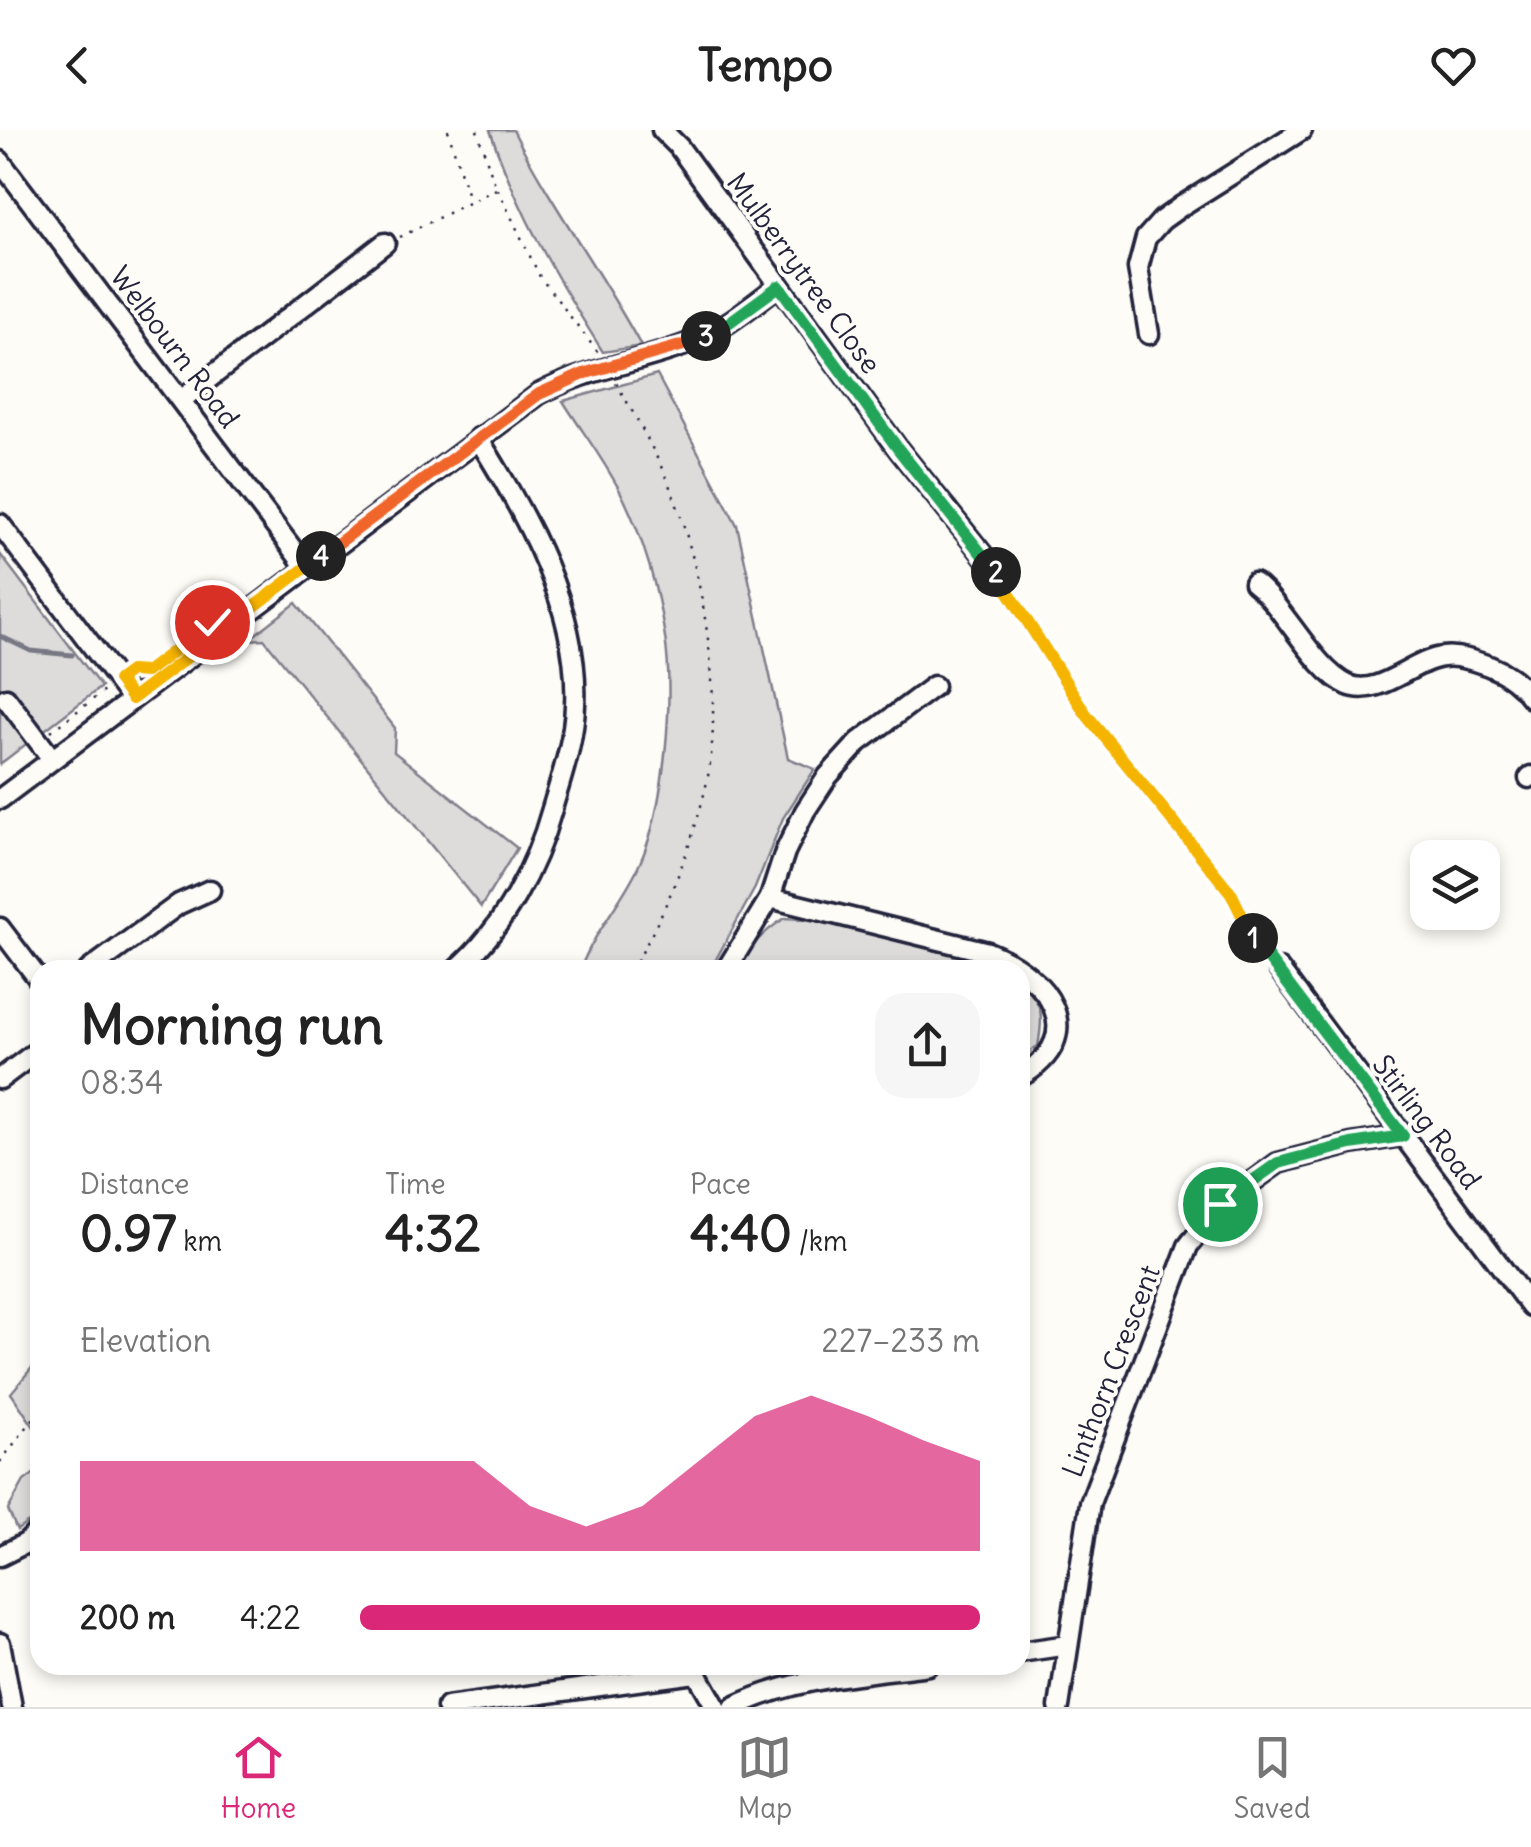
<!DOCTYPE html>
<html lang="en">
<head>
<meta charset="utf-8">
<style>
	:root { --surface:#fff; --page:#f6f6f6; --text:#222; --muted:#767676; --line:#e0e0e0; --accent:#db2777 }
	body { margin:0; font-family:Delius,sans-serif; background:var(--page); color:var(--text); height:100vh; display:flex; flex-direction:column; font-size:38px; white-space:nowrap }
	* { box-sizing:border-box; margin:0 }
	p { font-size:32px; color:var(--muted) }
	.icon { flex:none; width:55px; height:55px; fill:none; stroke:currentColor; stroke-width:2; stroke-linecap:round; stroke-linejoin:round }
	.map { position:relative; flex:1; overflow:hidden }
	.details { position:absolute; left:30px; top:830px; width:1000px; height:715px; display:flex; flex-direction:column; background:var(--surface); border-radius:30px; box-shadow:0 5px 15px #0003 }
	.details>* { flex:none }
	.buttons { position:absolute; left:1410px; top:710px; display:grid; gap:20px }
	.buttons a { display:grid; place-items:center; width:90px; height:90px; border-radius:20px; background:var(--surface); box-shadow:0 5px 15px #0003; font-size:50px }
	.pin { position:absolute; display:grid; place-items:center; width:85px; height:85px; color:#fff; margin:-42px; border:5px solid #fff; border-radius:50%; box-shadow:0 2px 10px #0007 }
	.km { position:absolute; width:50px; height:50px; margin:-25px; border-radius:50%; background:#222; color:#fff; font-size:28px; line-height:50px; text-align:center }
	.round { display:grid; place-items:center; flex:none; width:105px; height:105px; border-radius:30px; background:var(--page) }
	.headline { display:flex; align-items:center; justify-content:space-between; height:170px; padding:0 50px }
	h1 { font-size:55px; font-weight:700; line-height:75px }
	.metrics { display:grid; grid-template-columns:repeat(3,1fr); gap:15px; height:170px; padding:10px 50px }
	.metrics div { display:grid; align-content:center }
	.metrics b { font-size:50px; font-weight:700 }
	.metrics small { font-size:28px; font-weight:400 }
	.metrics p { font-size:28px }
	.chart { height:280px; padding:20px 50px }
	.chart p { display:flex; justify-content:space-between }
	.chart svg { width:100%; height:180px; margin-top:10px; fill:var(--accent); opacity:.7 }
	ul { padding:0 50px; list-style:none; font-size:32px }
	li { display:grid; grid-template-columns:160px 120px 1fr; align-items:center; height:75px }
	li i { height:25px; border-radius:12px; background:var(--accent) }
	header { display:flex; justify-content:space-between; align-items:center; height:130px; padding:0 50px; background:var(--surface); font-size:45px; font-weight:700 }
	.dock { display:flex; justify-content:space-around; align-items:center; height:140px; border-top:2px solid var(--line); background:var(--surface); font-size:28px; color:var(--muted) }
	.dock a { display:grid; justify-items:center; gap:5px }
	.dock .selected { color:var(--accent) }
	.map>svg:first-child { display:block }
</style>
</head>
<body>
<header><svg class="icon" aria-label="back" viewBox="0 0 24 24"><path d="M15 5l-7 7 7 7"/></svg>Tempo<svg class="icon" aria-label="heart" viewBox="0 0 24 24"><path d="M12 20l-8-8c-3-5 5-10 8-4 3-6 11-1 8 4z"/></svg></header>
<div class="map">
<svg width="1531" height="1577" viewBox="0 0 1531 1577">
	<rect width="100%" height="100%" fill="#fdfcf7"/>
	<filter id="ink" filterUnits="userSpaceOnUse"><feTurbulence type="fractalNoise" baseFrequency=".01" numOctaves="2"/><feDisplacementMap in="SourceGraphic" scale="20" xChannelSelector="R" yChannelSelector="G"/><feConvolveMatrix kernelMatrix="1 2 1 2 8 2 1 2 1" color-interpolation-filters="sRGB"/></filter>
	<g filter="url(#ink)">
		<!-- green -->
		<g fill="#dddcdb" stroke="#807f8b" stroke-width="2.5">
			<path d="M490,0H513C551,75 601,142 641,216L603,222C557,149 518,83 490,0Z"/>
			<path d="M657,245L737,395L788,628L815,639L783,688L755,758L710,840H580C594,801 623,771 640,733C665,677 674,569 665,507C658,461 644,411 624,369C608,335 583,303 563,271Z"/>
			<path d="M0,424L101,557L0,634Z"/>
			<path d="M296,473L395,598L394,622L517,718L481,777L264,509L248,510Z"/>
			<path d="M785,788C855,791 926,815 993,833L1004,840H737C749,817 763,802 785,788Z"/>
			<path d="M1020,851C1043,874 1044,883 1038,916L1020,927Z"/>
			<path d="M40,1228V1306L11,1263Z"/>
			<path d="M40,1339V1384L17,1400L8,1380L24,1351Z"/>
		</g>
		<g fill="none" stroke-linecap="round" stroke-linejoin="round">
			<!-- stream -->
			<g stroke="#787885" stroke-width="5">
				<path d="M0,506L31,521L72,525"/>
				<path d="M1020,903H1026"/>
			</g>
			<defs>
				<g id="minor">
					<path d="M662,0L679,17L899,320L988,431"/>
					<path d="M0,31L306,437"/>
					<path d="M1149,204L1138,138L1146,108L1162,90L1183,75L1302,0"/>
					<path d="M181,270L385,113"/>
					<path d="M0,394L132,569"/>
					<path d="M1254,453C1285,477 1314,540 1348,555C1379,568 1413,530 1443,527C1458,525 1475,531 1489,536C1507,543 1520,552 1531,568"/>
					<path d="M6,568L52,629"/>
					<path d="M1529,648L1531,646"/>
					<path d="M0,669L539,264C585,239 638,233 687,214C722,201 750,177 779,155"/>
					<path d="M770,768L988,822C1048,846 1092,905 1020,947"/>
					<path d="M0,798L40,851"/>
					<path d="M1279,839L1531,1177"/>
					<path d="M89,840L179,774L210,760"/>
					<path d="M456,840C503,800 536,737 552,679C562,645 574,611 575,575C580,481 527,386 478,308"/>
					<path d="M726,840L770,768L785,722L805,681L828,646L859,612L934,556"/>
					<path d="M0,949L40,919"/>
					<path d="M0,1426L26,1413L40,1399"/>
					<path d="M0,1513L12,1577"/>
					<path d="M1020,1522L1068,1515"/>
					<path d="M692,1535L716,1577"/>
					<path d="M447,1577L695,1543"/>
					<path d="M734,1577C794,1547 863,1544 928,1535"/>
					<path d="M1059,1577L1090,1373L1188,1116L1221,1074L1278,1033L1351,1014L1403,1006"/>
				</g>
			</defs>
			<!-- minor casing -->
			<use href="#minor" stroke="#22223b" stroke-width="25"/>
			<!-- path -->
			<g stroke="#22223b" stroke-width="2.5" stroke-dasharray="2.5 8" stroke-linecap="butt">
				<path d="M448,0L469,70"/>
				<path d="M477,0L493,49L540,147L600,225"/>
				<path d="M400,107L496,59"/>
				<path d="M616,253C637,289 657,324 672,362C703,441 725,573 706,656C691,720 665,784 632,840"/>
				<path d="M998,444L1086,584L1231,763L1257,817L1269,829"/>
				<path d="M51,601L104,561"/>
				<path d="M0,1332L40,1280"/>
			</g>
			<!-- minor -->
			<use href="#minor" stroke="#fdfcf7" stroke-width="18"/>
		</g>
	</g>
	<g fill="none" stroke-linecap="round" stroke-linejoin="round" filter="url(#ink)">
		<defs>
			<path id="split-1" d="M1220,1074L1278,1033L1351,1014L1403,1006L1253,808"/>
			<path id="split-2" d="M996,442L1086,584L1231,763L1253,808"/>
			<path id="split-3" d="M706,206L727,194L779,156L899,320L996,442"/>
			<path id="split-4" d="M321,426L539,264L586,243L687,214L706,206"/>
			<path id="split-5" d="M212,492L146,542L130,541L118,550L132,569L321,426"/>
		</defs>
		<!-- split-1 casing -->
		<use href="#split-1" stroke="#fff" stroke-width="20"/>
		<!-- split-2 casing -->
		<use href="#split-2" stroke="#fff" stroke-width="20"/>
		<!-- split-3 casing -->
		<use href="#split-3" stroke="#fff" stroke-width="20"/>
		<!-- split-4 casing -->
		<use href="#split-4" stroke="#fff" stroke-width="20"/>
		<!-- split-5 casing -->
		<use href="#split-5" stroke="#fff" stroke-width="20"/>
		<!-- split-1 -->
		<use href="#split-1" stroke="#22a559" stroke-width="12"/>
		<!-- split-2 -->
		<use href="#split-2" stroke="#f5b400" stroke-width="12"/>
		<!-- split-3 -->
		<use href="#split-3" stroke="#22a559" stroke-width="12"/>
		<!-- split-4 -->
		<use href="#split-4" stroke="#f0652b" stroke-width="12"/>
		<!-- split-5 -->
		<use href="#split-5" stroke="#f5b400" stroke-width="12"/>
	</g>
	<g text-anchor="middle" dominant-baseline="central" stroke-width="8" stroke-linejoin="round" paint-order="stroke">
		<!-- street labels -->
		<g font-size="28" fill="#22223b" stroke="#fdfcf7">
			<text transform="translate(804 143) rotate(54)">Mulberrytree Close</text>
			<text transform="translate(175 217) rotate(53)">Welbourn Road</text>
			<text transform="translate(1427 992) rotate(53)">Stirling Road</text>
			<text transform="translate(1111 1241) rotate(-69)">Linthorn Crescent</text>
		</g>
	</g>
</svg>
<div class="buttons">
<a><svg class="icon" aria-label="layers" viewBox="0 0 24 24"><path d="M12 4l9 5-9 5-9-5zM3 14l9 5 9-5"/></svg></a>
</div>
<div class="pin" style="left:1220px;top:1074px;background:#1e9e55"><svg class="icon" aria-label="arrive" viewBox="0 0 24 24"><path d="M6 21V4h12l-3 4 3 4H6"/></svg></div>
<div class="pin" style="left:212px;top:492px;background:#d93025"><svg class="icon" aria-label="check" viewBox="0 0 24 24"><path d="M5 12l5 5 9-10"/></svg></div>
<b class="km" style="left:1253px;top:808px">1</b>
<b class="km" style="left:996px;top:442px">2</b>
<b class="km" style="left:706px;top:206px">3</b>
<b class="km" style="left:321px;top:426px">4</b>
<section class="details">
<div class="headline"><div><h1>Morning run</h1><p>08:34</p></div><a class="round"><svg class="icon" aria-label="share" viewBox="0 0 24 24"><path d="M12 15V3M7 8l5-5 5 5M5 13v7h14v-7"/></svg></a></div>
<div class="metrics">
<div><p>Distance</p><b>0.97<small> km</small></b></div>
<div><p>Time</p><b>4:32</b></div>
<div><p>Pace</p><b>4:40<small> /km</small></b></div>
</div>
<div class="chart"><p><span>Elevation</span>227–233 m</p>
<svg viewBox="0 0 160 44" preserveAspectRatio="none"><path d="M0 44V22L10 22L20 22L30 22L40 22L50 22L60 22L70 22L80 33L90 38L100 33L110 22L120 11L130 6L140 11L150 17L160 22V44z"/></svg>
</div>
<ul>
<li><b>200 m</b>4:22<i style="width:100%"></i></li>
</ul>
</section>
</div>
<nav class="dock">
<a class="selected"><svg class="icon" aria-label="home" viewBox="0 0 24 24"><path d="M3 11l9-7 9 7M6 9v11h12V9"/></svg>Home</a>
<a><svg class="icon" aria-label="map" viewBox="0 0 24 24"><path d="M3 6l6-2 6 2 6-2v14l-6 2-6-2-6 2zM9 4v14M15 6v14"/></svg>Map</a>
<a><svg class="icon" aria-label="saved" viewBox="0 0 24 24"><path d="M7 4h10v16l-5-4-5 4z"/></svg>Saved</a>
</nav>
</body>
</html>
